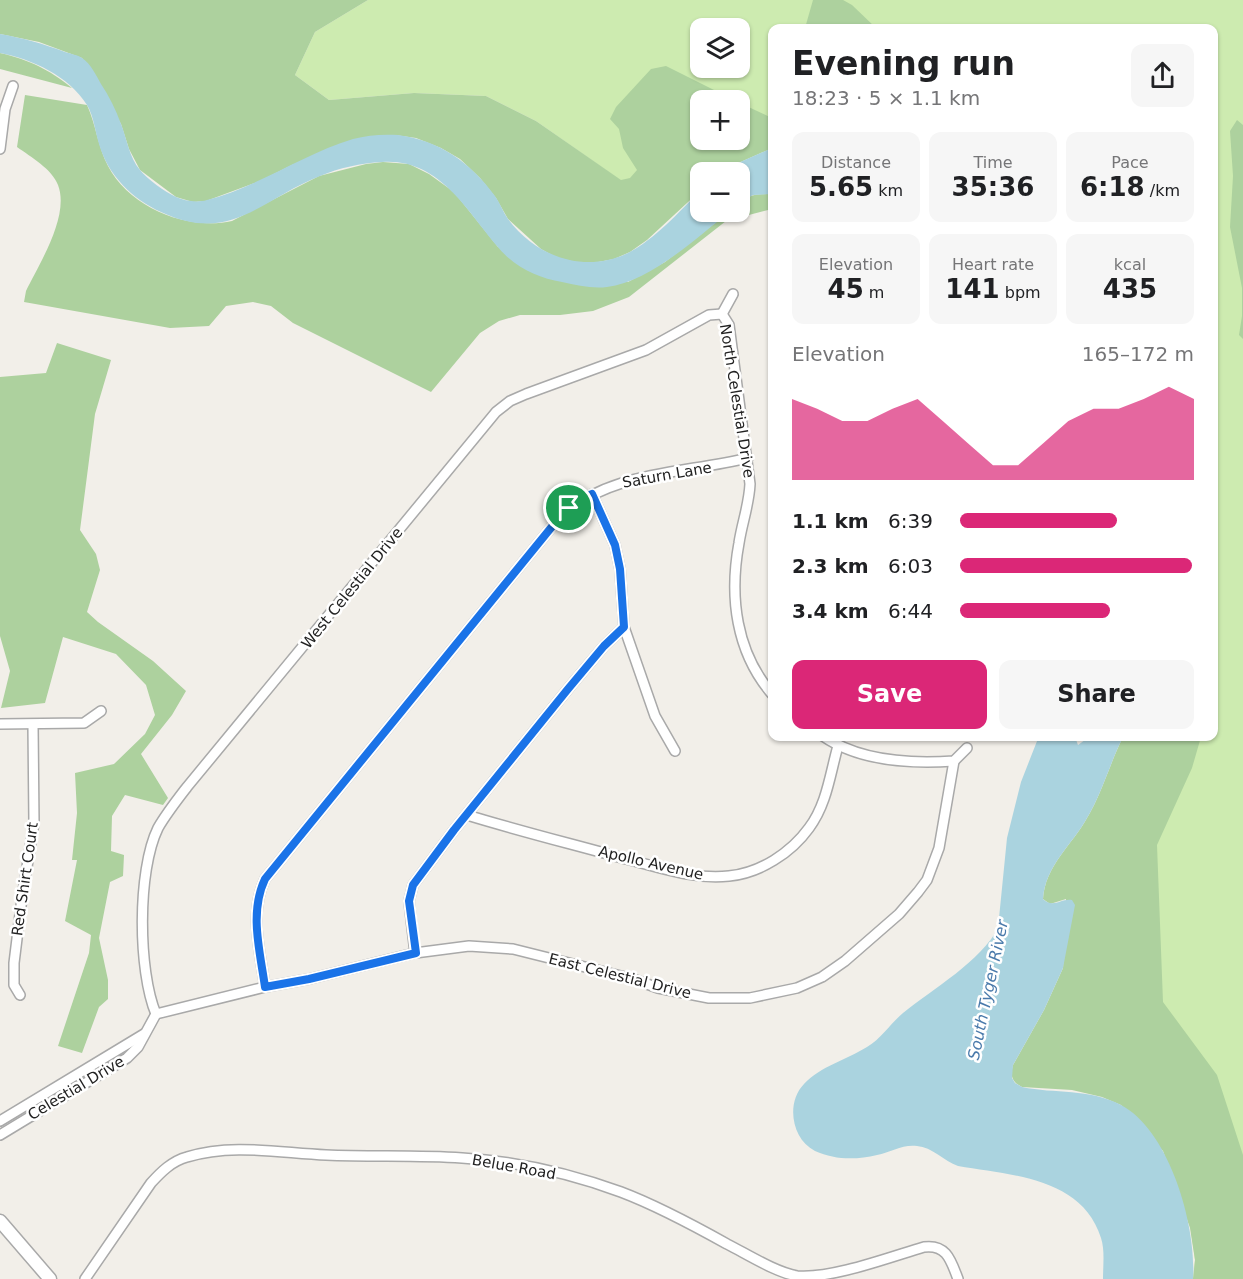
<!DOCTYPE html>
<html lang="en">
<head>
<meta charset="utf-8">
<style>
	:root { --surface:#fff; --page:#f6f6f6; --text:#202124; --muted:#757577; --accent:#db2777 }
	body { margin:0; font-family:"DejaVu Sans",sans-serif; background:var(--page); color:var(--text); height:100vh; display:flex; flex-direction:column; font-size:22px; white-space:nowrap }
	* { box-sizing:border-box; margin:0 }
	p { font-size:20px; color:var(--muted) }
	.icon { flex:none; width:33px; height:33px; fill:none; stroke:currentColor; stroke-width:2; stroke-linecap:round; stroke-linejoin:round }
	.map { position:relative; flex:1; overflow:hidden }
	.sheet { position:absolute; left:768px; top:24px; width:450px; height:717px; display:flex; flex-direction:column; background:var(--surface); border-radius:12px; box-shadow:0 2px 4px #0004 }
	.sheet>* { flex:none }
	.controls { position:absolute; left:690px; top:18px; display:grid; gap:12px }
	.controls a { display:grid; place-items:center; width:60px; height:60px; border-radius:12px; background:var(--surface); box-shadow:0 2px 4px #0004; font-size:30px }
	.pin { position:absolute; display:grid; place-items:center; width:51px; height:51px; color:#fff; margin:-26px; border:3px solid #fff; border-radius:50%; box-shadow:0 2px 6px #0007 }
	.round { display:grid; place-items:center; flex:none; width:63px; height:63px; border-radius:12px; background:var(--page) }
	.headline { display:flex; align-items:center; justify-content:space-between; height:102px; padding:0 24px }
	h1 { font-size:33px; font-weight:800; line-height:45px }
	.figures { display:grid; grid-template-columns:repeat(3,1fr); gap:9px; height:102px; padding:6px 24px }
	.figures div { display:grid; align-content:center; border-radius:12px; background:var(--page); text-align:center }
	.figures b { font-size:26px; font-weight:800 }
	.figures small { font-size:16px; font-weight:400 }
	.figures p { font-size:16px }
	.chart { height:168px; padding:12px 24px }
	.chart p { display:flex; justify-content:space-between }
	.chart svg { width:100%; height:108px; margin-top:6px; fill:var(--accent); opacity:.7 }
	.button { display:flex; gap:12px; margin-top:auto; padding:12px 24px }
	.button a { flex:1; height:69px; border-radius:12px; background:var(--accent); color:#fff; font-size:24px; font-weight:800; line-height:69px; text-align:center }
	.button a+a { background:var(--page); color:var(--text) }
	ul { padding:0 24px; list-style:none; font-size:20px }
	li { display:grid; grid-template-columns:96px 72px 1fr; align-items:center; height:45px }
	li i { height:15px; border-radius:8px; background:var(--accent) }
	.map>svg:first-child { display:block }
</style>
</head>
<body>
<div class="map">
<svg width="1243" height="1279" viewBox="0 0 1243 1279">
	<rect width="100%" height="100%" fill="#f2efe9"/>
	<!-- grass -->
	<path fill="#cdebb0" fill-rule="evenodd" d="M368,0H1243V1279H1193L1195,1260L1123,737L1214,736V28H772V148L729,167L722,172H700V191L620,180L536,121L486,96L414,93L329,100L295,75L315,32ZM700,28H740V68H700ZM700,100H740V140H700Z"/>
	<!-- forest -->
	<g fill="#add19e">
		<path d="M0,0H368L315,32L295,75L329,100L414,93L486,96L536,121L621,180L630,178L637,170L623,148L619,129L610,119L616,107L651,69L666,66L734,100H700V140H740V103L772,118V148L729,167L722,172H700V191L647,240L630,252L614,259L593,263L576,262L557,258L541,249L508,219L496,198L480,178L460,159L441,148L416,138L395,135L375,136L292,165L260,181L206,201L193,202L176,197L140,170L129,149L121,124L82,58L39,42L0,34Z"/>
		<path d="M813,0H843L852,5L876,28H805Z"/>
		<path d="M0,53C30,60 48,69 72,88L0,69Z"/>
		<path d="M25,95L87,105C96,125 98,147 108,166C130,208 188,231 232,221L319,176L366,164L383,162L409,164L429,174L454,192L498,247L628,282L665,262L729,212H740V202C750,194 760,194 772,194V209L726,221L629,297L593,311L560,315H520L499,321L480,333L431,392L293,323L271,306L253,302L226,306L209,326L170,328L24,302L26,291C39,264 70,216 58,185C52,169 31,157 17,147Z"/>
		<path d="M1237,120L1243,125V339L1239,335L1242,316V288L1230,227L1233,176L1230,131Z"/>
		<path d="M57,343L111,360L95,414L80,530L96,554L100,570L87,612L98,622L153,661L186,691L172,715L141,754L168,798L163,805L125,795L112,816L111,851L124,855L123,876L110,882L99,938L108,980V999L99,1007L82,1053L58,1046L89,953L91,935L65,921L77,860H72L77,813L75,773L114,764L145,734L155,715L146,685L116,654L63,637L45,703L1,708L10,671L0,636V377L46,373Z"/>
		<path d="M1123,737H1201L1192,768L1157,845L1163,1002L1217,1075L1243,1155V1279H1193L1195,1260L1190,1228L1163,1151L1121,1105L1102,1097L1072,1090L1022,1087C1012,1082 1010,1076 1013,1065L1044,1010L1063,968L1066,899L1050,904L1043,899C1045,866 1072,845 1087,818C1102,793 1110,763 1123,737Z"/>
	</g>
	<!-- water -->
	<g fill="#aad3df">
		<path d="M0,34C23,38 44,44 65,52C71,54 78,55 82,58C91,64 96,75 101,84C109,96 116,110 121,124C127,139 129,157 140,170C148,180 164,191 176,197C185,201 197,203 207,200C258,187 303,154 353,139C367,135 384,134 398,135C439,140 471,163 495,196C500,203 503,212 508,219C536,257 585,274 628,253C655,239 679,212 700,191V212H729C697,238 649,282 607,287C592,289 577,285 562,282C537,278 513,266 497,246C465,208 438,158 382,162C361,163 339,168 320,176C261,199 231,245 161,212C132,199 108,175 99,144C95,131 94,117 87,105C69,76 32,59 0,53Z"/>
		<path d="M772,148V194L753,195L740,202V172H722L729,167Z"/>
		<path d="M1039,736L1075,737L1078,745L1089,737H1123C1110,763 1102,793 1087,818C1072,845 1045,866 1043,899C1053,909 1061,898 1072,900L1075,905L1063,968L1044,1010L1013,1065L1012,1078L1015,1083L1022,1087C1055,1094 1089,1088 1121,1105C1170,1131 1197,1227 1193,1279H1103C1103,1266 1105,1250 1101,1238C1082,1177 1010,1175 958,1166C944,1161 932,1147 917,1146C903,1144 891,1152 877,1155C856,1160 835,1160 815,1151C791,1139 786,1102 804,1084C821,1066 846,1060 867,1047C882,1038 890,1024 903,1013C933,989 981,961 998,928L1007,838L1021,782Z"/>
	</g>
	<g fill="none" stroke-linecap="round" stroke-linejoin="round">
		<defs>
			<g id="minor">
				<path d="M0,149L5,109L13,86"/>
				<path d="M722,314L729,325L750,484C749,505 742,523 739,543C729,597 736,652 772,694"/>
				<path d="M722,314L733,294"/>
				<path d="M592,494L615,545L620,569L624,627L655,716L675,751"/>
				<path d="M0,724L84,723L101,711"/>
				<path d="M823,736C859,761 911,764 954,761L967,748"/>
				<path d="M467,815C519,831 572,844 626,859C659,867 694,880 729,876C760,873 791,853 809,828C827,804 830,774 838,746"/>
				<path d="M415,953L409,901L413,885L454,830L568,689L604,646L624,627"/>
				<path d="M265,987C260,951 249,913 265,879L559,518C611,470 683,474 748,458"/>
				<path d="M20,995L14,985V963L22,898L34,823L33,725"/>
				<path d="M156,1014C138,971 137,871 158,828C166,814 177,800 187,787L496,412L510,401L526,394L646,350L709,315L722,314"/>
				<path d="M156,1014L265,987L309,979L415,953L469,946L513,949L633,979L658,988L709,998H750L797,988L822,977L845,961L899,914L918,892L927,880L939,848L954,761"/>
				<path d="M0,1121L144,1034"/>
				<path d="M0,1135L127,1058L138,1047L156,1014"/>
				<path d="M85,1279L151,1183C161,1172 172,1161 187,1157C232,1143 280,1153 326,1155C372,1157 417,1155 462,1158C515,1161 572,1174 621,1192C658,1206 693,1225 727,1244C747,1254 775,1272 797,1276C832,1279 890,1257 924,1247C947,1244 951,1261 958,1279"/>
			</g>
			<path id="tertiary" d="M0,1221L50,1279"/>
		</defs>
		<!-- minor casing -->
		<use href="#minor" stroke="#a9a9a9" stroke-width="12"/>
		<!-- tertiary casing -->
		<use href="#tertiary" stroke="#a9a9a9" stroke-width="15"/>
		<!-- minor -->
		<use href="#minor" stroke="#fff" stroke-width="9"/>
		<!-- tertiary -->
		<use href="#tertiary" stroke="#fff" stroke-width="12"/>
	</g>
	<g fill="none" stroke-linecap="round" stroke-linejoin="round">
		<defs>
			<path id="route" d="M592,494L615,545L620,569L624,627L604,646L568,689L454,830L413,885L409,901L416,953L309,979L265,987C260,951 249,913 265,879L559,518L580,501Z"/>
		</defs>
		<!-- route casing -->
		<use href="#route" stroke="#fff" stroke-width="12"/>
		<!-- route -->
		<use href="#route" stroke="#1a73e8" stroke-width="8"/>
	</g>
	<g text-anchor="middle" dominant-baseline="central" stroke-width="5" stroke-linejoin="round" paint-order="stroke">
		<!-- street labels -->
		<g font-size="15" fill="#222" stroke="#fff">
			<text transform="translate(737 401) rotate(81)">North Celestial Drive</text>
			<text transform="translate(667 475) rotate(-10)">Saturn Lane</text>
			<text transform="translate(352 588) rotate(-51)">West Celestial Drive</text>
			<text transform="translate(651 863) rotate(13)">Apollo Avenue</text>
			<text transform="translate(25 879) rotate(-82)">Red Shirt Court</text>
			<text transform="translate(620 976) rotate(14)">East Celestial Drive</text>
			<text transform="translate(76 1088) rotate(-31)">Celestial Drive</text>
			<text transform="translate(514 1167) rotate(10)">Belue Road</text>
		</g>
		<!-- water labels -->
		<g font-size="16" font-style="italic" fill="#4a7aab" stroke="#fff">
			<text transform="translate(988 990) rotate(-78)">South Tyger River</text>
		</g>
	</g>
</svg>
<div class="controls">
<a><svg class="icon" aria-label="layers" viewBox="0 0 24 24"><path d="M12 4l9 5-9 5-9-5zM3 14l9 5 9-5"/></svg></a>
<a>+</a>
<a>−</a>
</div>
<div class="pin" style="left:569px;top:508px;background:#1e9e55"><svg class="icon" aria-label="arrive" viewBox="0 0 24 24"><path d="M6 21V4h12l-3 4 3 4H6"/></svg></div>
<section class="sheet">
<div class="headline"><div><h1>Evening run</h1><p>18:23 · 5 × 1.1 km</p></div><a class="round"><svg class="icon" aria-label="share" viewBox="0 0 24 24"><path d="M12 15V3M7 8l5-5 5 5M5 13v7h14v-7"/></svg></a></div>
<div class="figures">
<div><p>Distance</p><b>5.65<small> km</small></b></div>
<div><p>Time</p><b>35:36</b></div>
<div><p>Pace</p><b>6:18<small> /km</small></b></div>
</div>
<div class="figures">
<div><p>Elevation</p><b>45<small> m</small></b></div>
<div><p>Heart rate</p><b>141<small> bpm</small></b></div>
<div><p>kcal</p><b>435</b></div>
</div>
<div class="chart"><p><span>Elevation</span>165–172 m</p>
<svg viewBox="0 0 160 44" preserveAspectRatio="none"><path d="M0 44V11L10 15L20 20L30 20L40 15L50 11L60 20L70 29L80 38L90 38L100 29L110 20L120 15L130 15L140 11L150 6L160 11V44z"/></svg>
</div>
<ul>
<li><b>1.1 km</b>6:39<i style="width:67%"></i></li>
<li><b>2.3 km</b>6:03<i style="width:99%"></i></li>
<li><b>3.4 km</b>6:44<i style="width:64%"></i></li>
</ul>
<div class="button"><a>Save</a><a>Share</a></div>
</section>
</div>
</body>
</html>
